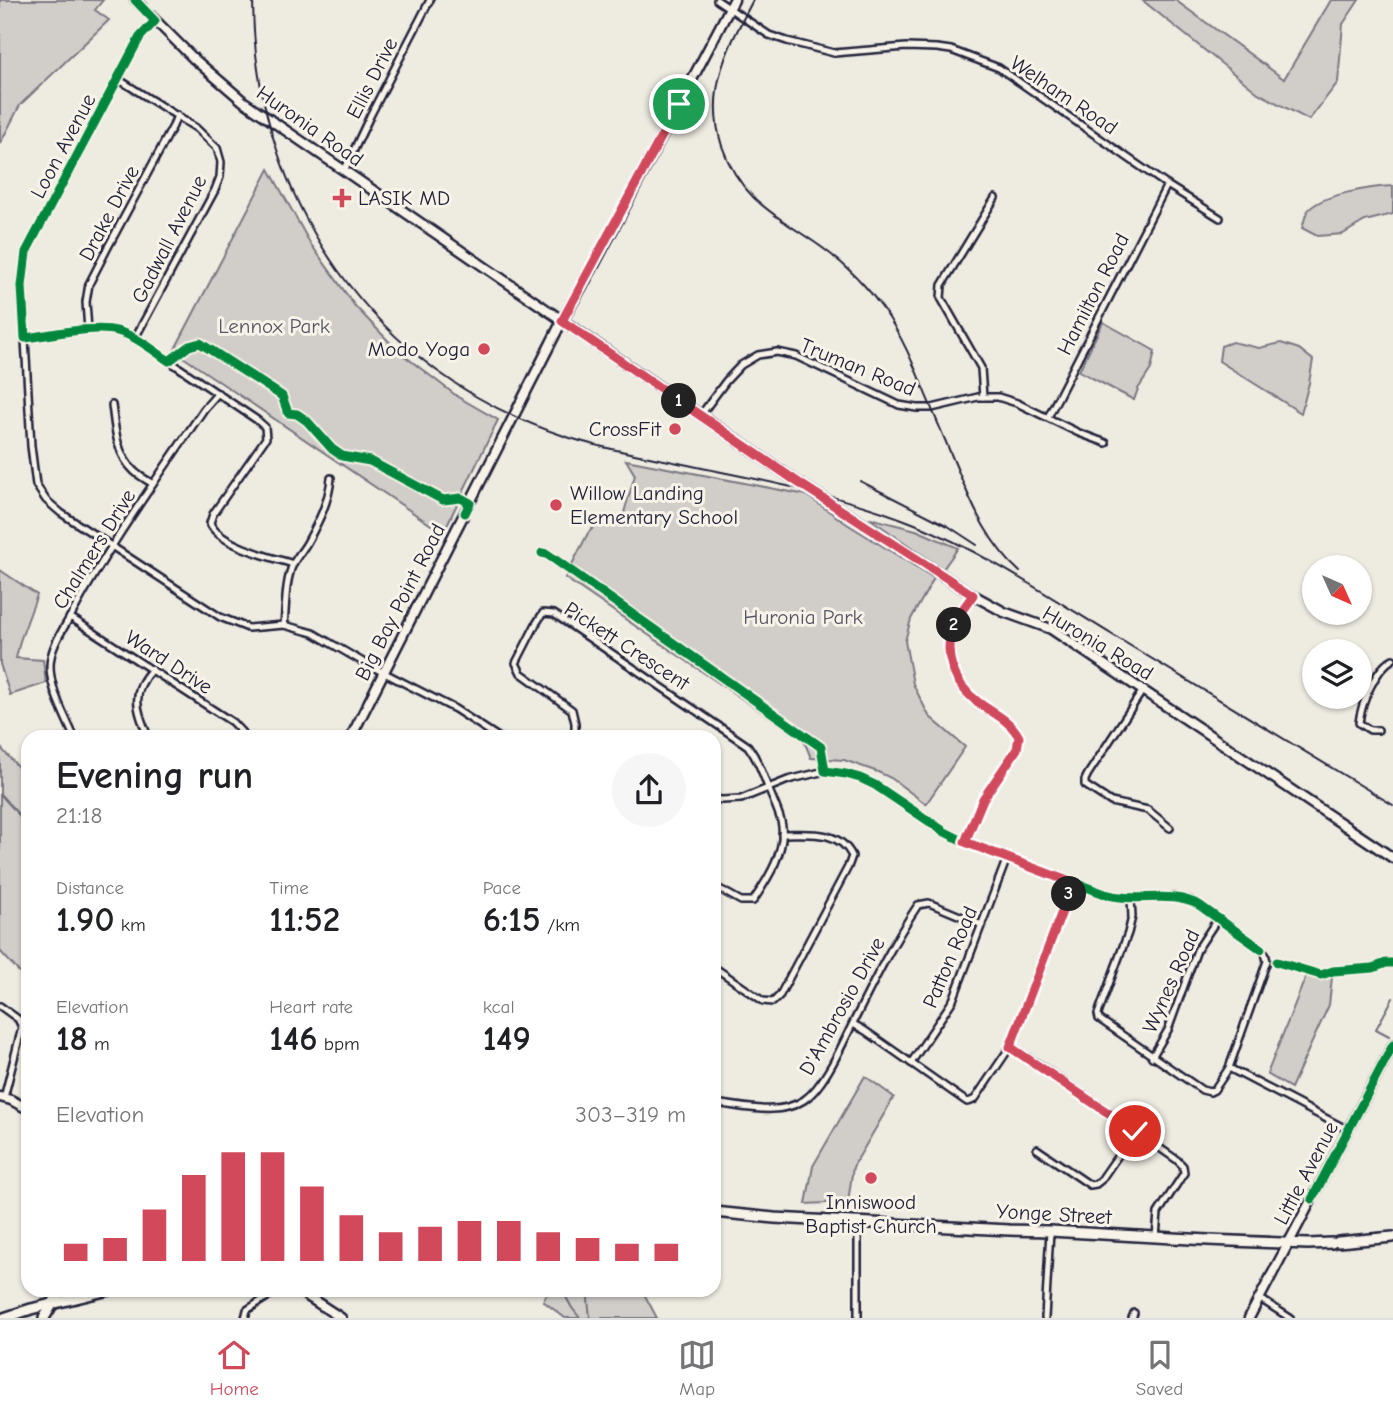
<!DOCTYPE html>
<html lang="en">
<head>
<meta charset="utf-8">
<style>
	:root { --surface:#fff; --page:#f6f6f6; --text:#202124; --muted:#757577; --line:#e0e0e0; --accent:#d1495b }
	body { margin:0; font-family:"Comic Neue",sans-serif; background:var(--page); color:var(--text); height:100vh; display:flex; flex-direction:column; font-size:26px; white-space:nowrap }
	* { box-sizing:border-box; margin:0 }
	p { font-size:23px; color:var(--muted) }
	.icon { flex:none; width:38px; height:38px; fill:none; stroke:currentColor; stroke-width:2; stroke-linecap:round; stroke-linejoin:round }
	.map { position:relative; flex:1; overflow:hidden }
	.sheet { position:absolute; left:21px; top:730px; width:700px; height:567px; display:flex; flex-direction:column; background:var(--surface); border-radius:21px; box-shadow:0 2px 5px #0004 }
	.sheet>* { flex:none }
	.needle { width:46px; rotate:135deg }
	.buttons { position:absolute; left:1302px; top:555px; display:grid; gap:14px }
	.buttons a { display:grid; place-items:center; width:70px; height:70px; border-radius:50%; background:var(--surface); box-shadow:0 2px 5px #0004; font-size:35px }
	.pin { position:absolute; display:grid; place-items:center; width:60px; height:60px; color:#fff; margin:-30px; border:4px solid #fff; border-radius:50%; box-shadow:0 2px 7px #0007 }
	.km { position:absolute; width:35px; height:35px; margin:-18px; border-radius:50%; background:#222; color:#fff; font-size:19px; line-height:35px; text-align:center }
	.round { display:grid; place-items:center; flex:none; width:74px; height:74px; border-radius:37px; background:var(--page) }
	.overview { display:flex; align-items:center; justify-content:space-between; height:119px; padding:0 35px }
	h1 { font-size:38px; font-weight:700; line-height:52px }
	.figures { display:grid; grid-template-columns:repeat(3,1fr); gap:10px; height:119px; padding:7px 35px }
	.figures div { display:grid; align-content:center }
	.figures b { font-size:35px; font-weight:700 }
	.figures small { font-size:19px; font-weight:400 }
	.figures p { font-size:19px }
	.chart { height:196px; padding:14px 35px }
	.chart p { display:flex; justify-content:space-between }
	.chart svg { width:100%; height:126px; margin-top:7px; stroke:var(--accent); stroke-width:6 }
	.tab-bar { display:flex; justify-content:space-around; align-items:center; height:98px; border-top:2px solid var(--line); background:var(--surface); font-size:19px; color:var(--muted) }
	.tab-bar a { display:grid; justify-items:center; gap:4px }
	.tab-bar .on { color:var(--accent) }
	.map>svg:first-child { display:block }
</style>
</head>
<body>
<div class="map">
<svg width="1393" height="1318" viewBox="0 0 1393 1318">
	<rect width="100%" height="100%" fill="#eeebe1"/>
	<filter id="ink" filterUnits="userSpaceOnUse"><feTurbulence type="fractalNoise" baseFrequency=".0143" numOctaves="2"/><feDisplacementMap in="SourceGraphic" scale="14" xChannelSelector="R" yChannelSelector="G"/><feConvolveMatrix kernelMatrix="1 2 1 2 8 2 1 2 1" color-interpolation-filters="sRGB"/></filter>
	<g filter="url(#ink)">
		<!-- green -->
		<g fill="#d1cdc9" stroke="#7a7882" stroke-width="2">
			<path d="M0,0H103L95,10L109,20L20,105L0,144Z"/>
			<path d="M1142,0H1175L1284,79L1331,0H1359L1343,24L1338,82L1309,120L1258,93Z"/>
			<path d="M269,169L310,243L355,306L398,351L458,397L498,420L443,533L174,351Z"/>
			<path d="M1393,186V214L1365,221L1343,234L1317,236L1302,228C1304,223 1305,216 1307,212C1319,194 1373,187 1393,186Z"/>
			<path d="M1103,322L1155,351L1151,369L1138,389L1134,400L1079,371Z"/>
			<path d="M1232,342L1259,348L1281,343L1299,349L1313,360L1309,383L1301,413L1219,361L1221,346Z"/>
			<path d="M626,460L806,495L847,524L934,578L911,619L905,641L913,684L929,716L965,747L926,804L891,778L878,772L844,760L811,758L804,741L565,578L588,533L599,522L623,516L635,475Z"/>
			<path d="M869,518L916,530L958,548L943,569Z"/>
			<path d="M0,570L37,595L20,641L16,658L43,660L46,683L10,695L0,664Z"/>
			<path d="M0,747L28,778V982L0,951Z"/>
			<path d="M1306,976L1332,977L1329,1005L1291,1088L1267,1074Z"/>
			<path d="M865,1076L894,1097L853,1167L848,1202L806,1204L813,1166Z"/>
			<path d="M549,1290H642L657,1318H565L543,1301Z"/>
		</g>
		<g fill="none" stroke-linecap="round" stroke-linejoin="round">
			<!-- stream -->
			<g stroke="#716f7b" stroke-width="2">
				<path d="M0,794L28,825"/>
				<path d="M1389,1036L1376,1029L1393,998"/>
				<path d="M562,1290L572,1308L580,1318"/>
				<path d="M587,1290L590,1318"/>
			</g>
			<defs>
				<g id="street">
					<path d="M717,0L769,35L787,41L834,53L906,47L937,48L951,50L999,68L1167,185L1220,218"/>
					<path d="M155,21L140,37L134,48L26,252L22,286L31,446L36,485L46,500L61,513L220,617L248,628L284,625L313,633L363,662L455,709L498,737"/>
					<path d="M118,79L196,128L217,148L221,162L220,177L215,190L135,338"/>
					<path d="M344,171L370,116L430,0"/>
					<path d="M88,330L86,302L89,284L108,247L173,126L177,115"/>
					<path d="M25,338L100,328L117,331L135,338L257,420L265,427L266,438L213,514L210,523C219,545 271,557 293,564"/>
					<path d="M983,397L981,368L941,298L942,285L995,198"/>
					<path d="M112,405C115,428 116,454 134,471C139,476 147,480 153,484"/>
					<path d="M700,416L726,381L741,365L758,355L777,352L796,356L899,405L917,408H932L978,397H998L1017,403L1079,433L1106,443"/>
					<path d="M1048,417L1167,185"/>
					<path d="M70,617L232,722L246,737"/>
					<path d="M284,625C286,606 285,582 293,564C297,556 304,549 308,541C319,521 329,501 331,478"/>
					<path d="M1143,690L1088,774L1085,780V785L1111,802L1148,810L1170,828"/>
					<path d="M1378,730H1370L1359,723C1361,703 1376,668 1393,659"/>
					<path d="M74,737C65,715 50,690 50,666C50,647 64,628 73,612C111,542 159,476 204,409L218,393"/>
					<path d="M148,737C137,709 130,693 152,669"/>
					<path d="M575,737V723L572,710L521,673L516,663L536,624L543,613L554,614L748,746C758,760 763,774 769,790C773,800 778,810 781,821C788,848 768,879 753,901H741L714,886"/>
					<path d="M714,799L722,800L741,799L788,780L825,771L846,774L860,778L875,785L945,832L965,842L1073,883L1119,898L1171,896L1191,900L1199,905L1261,949L1265,953L1267,961L1229,1068L1214,1090L1210,1092L1202,1090L1099,1019L1098,1014L1128,933L1132,917L1131,898"/>
					<path d="M965,842L983,799L1017,749L1019,737C1009,719 993,714 977,702C952,683 942,652 955,623C959,613 966,604 973,595"/>
					<path d="M714,967L763,1001L773,1002L780,995L848,867L852,856C839,829 808,834 782,834"/>
					<path d="M0,1006L18,1019L22,1027L4,1098"/>
					<path d="M853,1024L864,1030L967,1102L971,1101L975,1099L1010,1047L1073,883"/>
					<path d="M1010,1047L1037,1063L1177,1160L1183,1166L1184,1173L1158,1213L1156,1237"/>
					<path d="M1152,1057L1168,1030L1197,950L1218,918"/>
					<path d="M911,1063L953,1000L1007,858"/>
					<path d="M1229,1068L1348,1130"/>
					<path d="M714,1103C742,1106 778,1117 804,1100C824,1087 842,1045 853,1023C873,983 893,942 918,905L929,903L982,925"/>
					<path d="M1037,1149L1090,1185L1096,1184L1101,1180L1135,1131"/>
					<path d="M858,1221V1318"/>
					<path d="M1259,1298L1290,1318"/>
					<path d="M245,1318L247,1310L278,1290"/>
					<path d="M1045,1318L1050,1231"/>
					<path d="M1132,1318L1134,1313"/>
				</g>
				<g id="secondary">
					<path d="M135,0L193,58L243,101L799,483L973,595L1004,612L1051,629L1393,858"/>
					<path d="M351,737L562,321L592,269L734,0"/>
					<path d="M0,1097L11,1100L28,1109"/>
					<path d="M298,1290L341,1318"/>
					<path d="M1249,1318L1393,1045"/>
				</g>
				<g id="primary">
					<path d="M714,1212L774,1218L1009,1230L1050,1231L1208,1240L1308,1244L1332,1243"/>
					<path d="M1338,1242L1393,1237"/>
					<path d="M4,1318L31,1309L109,1290"/>
					<path d="M44,1318L61,1290"/>
				</g>
			</defs>
			<!-- street casing -->
			<use href="#street" stroke="#22223b" stroke-width="10"/>
			<!-- secondary casing -->
			<use href="#secondary" stroke="#22223b" stroke-width="13"/>
			<!-- primary casing -->
			<use href="#primary" stroke="#22223b" stroke-width="14"/>
			<!-- street -->
			<use href="#street" stroke="#f7f3e8" stroke-width="5"/>
			<!-- secondary -->
			<use href="#secondary" stroke="#f7f3e8" stroke-width="8"/>
			<!-- primary -->
			<use href="#primary" stroke="#f7f3e8" stroke-width="9"/>
			<!-- rail -->
			<g stroke="#22223b" stroke-width="2">
				<path d="M253,0C253,200 375,375 567,437C600,448 635,454 669,461C752,479 836,492 915,524C985,553 1047,595 1111,634C1205,691 1299,748 1393,805"/>
				<path d="M753,0C728,48 704,90 722,146C741,202 780,217 824,249C847,266 867,286 883,309C902,336 914,365 926,395C937,421 948,447 959,473C974,510 990,545 1020,572"/>
				<path d="M860,481L948,526L977,545"/>
			</g>
			<defs>
				<g id="cycleway">
					<path d="M135,0L155,21L140,37L134,48L26,252L22,286L25,338C50,335 95,325 117,331C136,336 153,350 169,361L189,346L200,343L282,396L288,413L297,414L307,421L332,449L342,456L370,461L443,500L461,498L470,503L465,513"/>
					<path d="M542,553L547,554L821,747L825,771L846,774L860,778L875,785L945,832L965,842L1105,894C1136,904 1169,889 1199,905L1261,949"/>
					<path d="M1277,962L1321,975L1333,971L1373,968L1386,963H1393"/>
					<path d="M1312,1199L1393,1045"/>
				</g>
			</defs>
			<!-- cycleway casing -->
			<use href="#cycleway" stroke="#f7f3e8" stroke-width="13"/>
			<!-- cycleway -->
			<use href="#cycleway" stroke="#00873e" stroke-width="9"/>
		</g>
	</g>
	<g fill="none" stroke-linecap="round" stroke-linejoin="round" filter="url(#ink)">
		<defs>
			<path id="route" d="M679,104L562,321L799,483L973,595C967,604 960,612 955,622C941,652 953,684 979,703C994,714 1010,720 1019,737L1017,749L983,799L965,842L1073,883L1010,1047L1135,1131"/>
		</defs>
		<!-- route casing -->
		<use href="#route" stroke="#fff" stroke-width="14"/>
		<!-- route -->
		<use href="#route" stroke="#d1495b" stroke-width="9"/>
	</g>
	<!-- markers -->
	<g fill="#d1495b" stroke="#f7f3e8" stroke-width="2.5">
		<path d="M338.5 187.5h7v7h7v7h-7v7h-7v-7h-7v-7h7z"/>
		<circle cx="484" cy="349" r="7"/>
		<circle cx="675" cy="429" r="7"/>
		<circle cx="556" cy="505" r="7"/>
		<circle cx="871" cy="1178" r="7"/>
	</g>
	<g text-anchor="middle" dominant-baseline="central" stroke-width="6" stroke-linejoin="round" paint-order="stroke">
		<!-- street labels -->
		<g font-size="21" fill="#22223b" stroke="#f7f3e8">
			<text transform="translate(372 78) rotate(-63)">Ellis Drive</text>
			<text transform="translate(1064 95) rotate(34)">Welham Road</text>
			<text transform="translate(310 126) rotate(35)">Huronia Road</text>
			<text transform="translate(63 146) rotate(-62)">Loon Avenue</text>
			<text transform="translate(109 213) rotate(-62)">Drake Drive</text>
			<text transform="translate(169 239) rotate(-63)">Gadwall Avenue</text>
			<text transform="translate(1093 294) rotate(-63)">Hamilton Road</text>
			<text transform="translate(858 367) rotate(22)">Truman Road</text>
			<text transform="translate(94 549) rotate(-58)">Chalmers Drive</text>
			<text transform="translate(400 602) rotate(-63)">Big Bay Point Road</text>
			<text transform="translate(1098 643) rotate(31)">Huronia Road</text>
			<text transform="translate(627 646) rotate(33)">Pickett Crescent</text>
			<text transform="translate(169 662) rotate(33)">Ward Drive</text>
			<text transform="translate(950 957) rotate(-67)">Patton Road</text>
			<text transform="translate(1171 981) rotate(-66)">Wynes Road</text>
			<text transform="translate(842 1006) rotate(-61)">D'Ambrosio Drive</text>
			<text transform="translate(1306 1173) rotate(-62)">Little Avenue</text>
			<text transform="translate(1054 1214) rotate(3)">Yonge Street</text>
		</g>
		<!-- poi labels -->
		<g font-size="21" fill="#22223b" stroke="#f7f3e8" text-anchor="start">
			<text x="358" y="198">LASIK MD</text>
			<text x="470" y="349" text-anchor="end">Modo Yoga</text>
			<text x="661" y="429" text-anchor="end">CrossFit</text>
			<text x="570" y="493">Willow Landing<tspan x="570" dy="24">Elementary School</tspan></text>
			<text x="871" y="1202" text-anchor="middle">Inniswood<tspan x="871" dy="24">Baptist Church</tspan></text>
		</g>
		<!-- park labels -->
		<g font-size="21" fill="#575566" stroke="#f7f3e8">
			<text x="274" y="326">Lennox Park</text>
			<text x="803" y="617">Huronia Park</text>
		</g>
	</g>
</svg>
<div class="buttons">
<a><svg class="needle" viewBox="-14 -14 28 28"><path d="M0-13l5 13h-10z" fill="#e53935"/><path d="M0 13l5-13h-10z" fill="#757577"/></svg></a>
<a><svg class="icon" aria-label="layers" viewBox="0 0 24 24"><path d="M12 4l9 5-9 5-9-5zM3 14l9 5 9-5"/></svg></a>
</div>
<div class="pin" style="left:679px;top:104px;background:#1e9e55"><svg class="icon" aria-label="arrive" viewBox="0 0 24 24"><path d="M6 21V4h12l-3 4 3 4H6"/></svg></div>
<div class="pin" style="left:1135px;top:1131px;background:#d93025"><svg class="icon" aria-label="check" viewBox="0 0 24 24"><path d="M5 12l5 5 9-10"/></svg></div>
<b class="km" style="left:679px;top:401px">1</b>
<b class="km" style="left:954px;top:625px">2</b>
<b class="km" style="left:1069px;top:894px">3</b>
<section class="sheet">
<div class="overview"><div><h1>Evening run</h1><p>21:18</p></div><a class="round"><svg class="icon" aria-label="share" viewBox="0 0 24 24"><path d="M12 15V3M7 8l5-5 5 5M5 13v7h14v-7"/></svg></a></div>
<div class="figures">
<div><p>Distance</p><b>1.90<small> km</small></b></div>
<div><p>Time</p><b>11:52</b></div>
<div><p>Pace</p><b>6:15<small> /km</small></b></div>
</div>
<div class="figures">
<div><p>Elevation</p><b>18<small> m</small></b></div>
<div><p>Heart rate</p><b>146<small> bpm</small></b></div>
<div><p>kcal</p><b>149</b></div>
</div>
<div class="chart"><p><span>Elevation</span>303–319 m</p>
<svg viewBox="0 0 160 44" preserveAspectRatio="none"><path d="M5 44V38M15 44V36M25 44V26M35 44V14M45 44V6M55 44V6M65 44V18M75 44V28M85 44V34M95 44V32M105 44V30M115 44V30M125 44V34M135 44V36M145 44V38M155 44V38"/></svg>
</div>
</section>
</div>
<nav class="tab-bar">
<a class="on"><svg class="icon" aria-label="home" viewBox="0 0 24 24"><path d="M3 11l9-7 9 7M6 9v11h12V9"/></svg>Home</a>
<a><svg class="icon" aria-label="map" viewBox="0 0 24 24"><path d="M3 6l6-2 6 2 6-2v14l-6 2-6-2-6 2zM9 4v14M15 6v14"/></svg>Map</a>
<a><svg class="icon" aria-label="saved" viewBox="0 0 24 24"><path d="M7 4h10v16l-5-4-5 4z"/></svg>Saved</a>
</nav>
</body>
</html>
